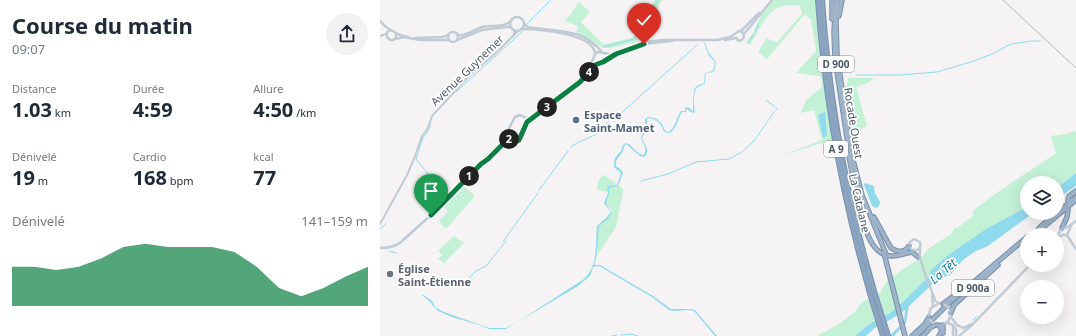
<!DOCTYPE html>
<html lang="fr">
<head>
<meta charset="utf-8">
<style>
	:root { --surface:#fff; --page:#f2f2f3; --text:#1f2937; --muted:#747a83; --accent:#0b8043 }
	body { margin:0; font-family:"Noto Sans",sans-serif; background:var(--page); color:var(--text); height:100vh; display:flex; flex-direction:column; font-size:15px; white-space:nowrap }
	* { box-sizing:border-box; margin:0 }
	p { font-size:13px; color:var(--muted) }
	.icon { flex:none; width:22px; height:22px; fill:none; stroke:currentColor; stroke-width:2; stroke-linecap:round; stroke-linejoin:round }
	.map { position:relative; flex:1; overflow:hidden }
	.drawer { display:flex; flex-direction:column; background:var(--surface); width:380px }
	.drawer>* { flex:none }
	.buttons { position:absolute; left:640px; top:176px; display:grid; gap:8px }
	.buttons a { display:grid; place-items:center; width:44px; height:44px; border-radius:50%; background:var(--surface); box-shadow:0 4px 16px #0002; font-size:20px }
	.pin { position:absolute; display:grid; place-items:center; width:34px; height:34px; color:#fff; margin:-41px -17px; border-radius:50% 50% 50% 0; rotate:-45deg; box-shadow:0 0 4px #0007 }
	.pin .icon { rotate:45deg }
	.km { position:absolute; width:20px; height:20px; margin:-10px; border-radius:50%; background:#222; color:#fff; font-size:11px; line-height:20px; text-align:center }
	.round { display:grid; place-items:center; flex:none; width:42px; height:42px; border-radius:21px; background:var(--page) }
	.headline { display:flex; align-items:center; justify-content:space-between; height:68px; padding:0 12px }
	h1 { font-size:22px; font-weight:700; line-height:30px }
	.metrics { display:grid; grid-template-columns:repeat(3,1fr); gap:6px; height:68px; padding:4px 12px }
	.metrics div { display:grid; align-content:center }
	.metrics b { font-size:20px; font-weight:700 }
	.metrics small { font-size:11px; font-weight:400 }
	.metrics p { font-size:11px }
	.chart { height:112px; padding:8px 12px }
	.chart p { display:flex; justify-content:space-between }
	.chart svg { width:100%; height:72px; margin-top:4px; fill:var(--accent); opacity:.7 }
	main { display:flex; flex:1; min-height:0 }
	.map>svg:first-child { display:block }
</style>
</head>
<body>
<main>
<section class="drawer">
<div class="headline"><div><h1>Course du matin</h1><p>09:07</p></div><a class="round"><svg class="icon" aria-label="share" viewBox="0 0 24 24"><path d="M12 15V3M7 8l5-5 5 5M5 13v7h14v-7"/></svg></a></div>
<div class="metrics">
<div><p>Distance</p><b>1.03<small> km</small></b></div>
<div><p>Durée</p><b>4:59</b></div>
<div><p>Allure</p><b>4:50<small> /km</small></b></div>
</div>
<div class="metrics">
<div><p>Dénivelé</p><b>19<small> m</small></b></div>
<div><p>Cardio</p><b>168<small> bpm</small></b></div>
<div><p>kcal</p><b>77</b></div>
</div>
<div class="chart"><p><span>Dénivelé</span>141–159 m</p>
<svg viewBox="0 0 160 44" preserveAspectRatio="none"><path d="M0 44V20L10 20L20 22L30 20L40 15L50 8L60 6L70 8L80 8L90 8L100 11L110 20L120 33L130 38L140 33L150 26L160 20V44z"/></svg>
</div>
</section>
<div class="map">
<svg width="696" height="336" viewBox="0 0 696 336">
	<rect width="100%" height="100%" fill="#f5f3f3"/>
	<!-- green -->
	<g fill="#c3f1d5">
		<path d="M275,0H282L269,23L256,42L230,48H224L196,32L198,26L184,21L190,15L199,2L210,12L201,22L223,44H226L252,38L255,35Z"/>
		<path d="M393,0H436L441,57L452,140L403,155L442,140L434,110L420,113L427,99L442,87L441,78L439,76L416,73L436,51L431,20L425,14L387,59L378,52L387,38L392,41L397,42L422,14L420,6C389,0 384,23 370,45L366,42L374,32L382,13Z"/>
		<path d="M468,78H494L488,83L476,87L487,126L473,133L470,106L466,88Z"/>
		<path d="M696,131V173L677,188V183H647V207L606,229L551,270L547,278L522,304L510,313L489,324L475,336H437L459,324L476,311L480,304L484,301L500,293L504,285L508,280L535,261L542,257L548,249L571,234L575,228H577L593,216V211C618,190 648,173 676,153L671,136L686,134Z"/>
		<path d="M224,175L237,184L227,188L228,192L217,190L218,182L222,176Z"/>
		<path d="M82,185L95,196L66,229L59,221L68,211L62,205Z"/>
		<path d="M238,185L243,189V192L236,227L218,254L217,242L219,226C222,222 233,217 232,211C232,209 228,205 226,203L229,192V188Z"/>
		<path d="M74,236L84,243L64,263L58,259L62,255L58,251Z"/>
	</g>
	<!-- water -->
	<g fill="#90daee">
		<path d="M324,43H325L329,53L336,62L334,72L326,73L325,83C323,85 318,86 316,89C313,93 314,107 315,112L313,113L306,109V112H302C297,120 298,126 290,133L284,132C281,123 277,119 268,118L267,119V128L262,138C265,145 271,151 264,157L260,156L246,144C243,147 244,150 241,154C238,158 235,160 236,166L241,170L243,173L238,186L229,188V193L226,203L232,213L227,220L219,226C217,240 219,252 214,265H220L273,296L291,309H310L315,310L337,336H335L314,311L309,310L294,311L289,310L272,297L219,266L213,267L210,276L198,286L126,329H109L99,325L72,317L58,311L49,301L42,295V294L52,301L56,308L64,312L109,328H126L136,323L204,279C219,265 215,243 217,226L226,218L231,212L224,203L228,193L227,188L228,186L237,185L241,173L234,167V164L235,158L241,151L243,145L246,143C253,145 256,154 263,155C269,150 263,144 261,138L265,127V119L268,117C277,117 282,122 285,131L289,132C297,124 296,119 301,111H305V108L308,107L313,111C313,107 313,91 315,88C317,85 321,84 324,83L325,73L333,71L335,62L329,56Z"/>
		<path d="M445,112L447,135L443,138L438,115Z"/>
		<path d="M696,173V186L677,199V188Z"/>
		<path d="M485,183L494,186L495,193L500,202L499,206L496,208L492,206L484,185Z"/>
		<path d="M647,207V213H653L608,246L594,252L583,260L571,274L556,281L529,306L526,323L514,336H509L524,322L525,310L510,320L498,325L486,336H475L489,324L510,313L521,304L547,278L551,270L567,256L606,229Z"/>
	</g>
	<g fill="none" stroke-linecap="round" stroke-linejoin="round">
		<!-- stream -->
		<g stroke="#90daee" stroke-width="1">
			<path d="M147,24L171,0"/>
			<path d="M375,32L378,24"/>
			<path d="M208,41L213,45"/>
			<path d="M368,43L374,34"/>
			<path d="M224,47L254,39L278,0"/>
			<path d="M476,75H521L557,72L594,61L612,54L631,44L651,41H660"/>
			<path d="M76,92L143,31"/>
			<path d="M386,100L395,107"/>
			<path d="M396,110L397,108"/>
			<path d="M50,124V128L43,138L36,159L56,184L63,199"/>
			<path d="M191,147C199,140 210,139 219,132C224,129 228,122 231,117L238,116L317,45"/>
			<path d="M261,181L288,174L316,162L349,159L362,152L374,141L394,112"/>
			<path d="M159,190L188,151"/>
			<path d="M135,225L158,193"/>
			<path d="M0,229L6,224"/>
			<path d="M123,242L134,226"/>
			<path d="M9,251L16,253"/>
			<path d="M89,278L96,271L106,266L126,241"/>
			<path d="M593,320L597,316"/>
			<path d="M241,335L251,334L258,336"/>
			<path d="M231,336L237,335"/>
		</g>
		<defs>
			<g id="trunk">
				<path d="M456,0L454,32L455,58L470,158"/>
				<path d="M458,0L456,22L457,55L472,156L482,195L506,254"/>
				<path d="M459,16L462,0"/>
				<path d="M452,19V0"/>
				<path d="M469,156L474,183"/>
				<path d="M476,181L480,194"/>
				<path d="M476,191C481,211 486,254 510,256C518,257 524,253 532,252L538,257"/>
				<path d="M688,201L689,196L696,191"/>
				<path d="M677,213L696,197"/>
				<path d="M494,217L511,248C517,252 525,253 529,246"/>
				<path d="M659,228L676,213"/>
				<path d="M682,228L687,217L688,209"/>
				<path d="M654,235L696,200"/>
				<path d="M505,257L525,336"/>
				<path d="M563,304L584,288"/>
				<path d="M571,313L574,305L618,265"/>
				<path d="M559,325L562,331L559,336"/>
				<path d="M563,325V333"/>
				<path d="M532,336L545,324L549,317"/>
				<path d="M536,336L570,302L647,237"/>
				<path d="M543,336L551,327L556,325"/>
			</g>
			<g id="motorway">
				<path d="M438,0C446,114 468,227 503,336"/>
				<path d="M442,0C450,115 472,227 508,336"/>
			</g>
		</defs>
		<!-- trunk casing -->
		<use href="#trunk" stroke="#7690ad" stroke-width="5.5"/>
		<!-- motorway casing -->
		<use href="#motorway" stroke="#7690ad" stroke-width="6"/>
		<!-- tertiary -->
		<g stroke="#c1cad2" stroke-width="2">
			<path d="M134,30V35"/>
			<path d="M0,36L6,34"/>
			<path d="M0,224L27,175L34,159L42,136L48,128L52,116L89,76L118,51L139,30"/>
		</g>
		<!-- secondary -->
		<g stroke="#c1cbd6" stroke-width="2.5">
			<circle cx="137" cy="24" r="7"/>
			<path d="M0,21L6,27L16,33V38L13,40H10L7,37V32L11,30"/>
			<path d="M144,23L147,27C176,32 201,27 222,52"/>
			<path d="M141,29C157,29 214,33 215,54"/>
			<path d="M361,31L379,13"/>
			<circle cx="73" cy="37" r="5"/>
			<path d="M16,33L20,35L28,37"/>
			<path d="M364,34L392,0"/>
			<path d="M78,35C86,37 94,29 102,27C112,25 123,28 131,21"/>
			<path d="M35,38L63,37L68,35"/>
			<path d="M15,39L24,37L40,40H69"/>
			<path d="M77,40L102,30L126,27H131"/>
			<path d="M345,40L356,38"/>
			<path d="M146,118L150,117L199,79L210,67L215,54L218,52L230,54L258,43L282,40H337L350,37L359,31C365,32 366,39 359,41L356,38"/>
			<path d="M148,122L200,82L215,65L223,62L236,54L255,47L271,43L292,41"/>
			<path d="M101,164L130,139"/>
			<path d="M687,235L696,249"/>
			<path d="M677,237L681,229L688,227L696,221"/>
			<path d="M677,238L682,235H687L691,226"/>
			<path d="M0,248C8,248 15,247 21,242L51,215L83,181L96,170L102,160L126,138L127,132L135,117L140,115L146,118L147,125L139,140C134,142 130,140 127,136"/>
			<path d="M540,248L537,250H532L529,246L530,242L534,239L540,242C541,247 539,251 540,257C543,271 549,284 554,297L555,301L559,303"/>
			<path d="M552,296L553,306"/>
			<path d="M571,317L577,325L583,328"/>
			<path d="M549,318V314L551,308L558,304"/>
			<path d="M567,323L573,325L576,329V336"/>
			<path d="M562,325C570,322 572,316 569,308"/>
			<path d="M573,326V336"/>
			<path d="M583,328L592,324"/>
			<path d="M579,336L592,325L650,265"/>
		</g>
		<!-- trunk -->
		<use href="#trunk" stroke="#9fb4c9" stroke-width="3.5"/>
		<!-- motorway -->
		<use href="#motorway" stroke="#8ba5c1" stroke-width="4"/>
		<!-- rail -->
		<path stroke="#b5b8bd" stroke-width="1" d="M623,0L696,68"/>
		<defs>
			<path id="trunk-bridge" d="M504,254L505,257"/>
		</defs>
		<!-- trunk-bridge casing -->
		<use href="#trunk-bridge" stroke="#7690ad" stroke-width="5.5" stroke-linecap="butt"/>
		<!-- secondary-bridge -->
		<g stroke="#c1cbd6" stroke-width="2.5">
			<path d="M565,305L569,308"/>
			<path d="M550,320L553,323"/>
		</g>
		<!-- trunk-bridge -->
		<use href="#trunk-bridge" stroke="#9fb4c9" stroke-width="3.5"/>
	</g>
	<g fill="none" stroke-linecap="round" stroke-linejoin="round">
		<defs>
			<path id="route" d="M51,215L101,164L108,159L126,141L130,139L135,141L139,140L147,122L200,82L215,65L223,62L236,54L264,44"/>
		</defs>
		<!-- route casing -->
		<use href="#route" stroke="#fff" stroke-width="8"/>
		<!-- route -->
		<use href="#route" stroke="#0b8043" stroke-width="5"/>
	</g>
	<!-- markers -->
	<circle fill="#5c6f8a" stroke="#fff" stroke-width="1.5" cx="196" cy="120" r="4"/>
	<circle fill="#6b7280" stroke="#fff" stroke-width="1.5" cx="10" cy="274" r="4"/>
	<g text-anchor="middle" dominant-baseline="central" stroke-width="3.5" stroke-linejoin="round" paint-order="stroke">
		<!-- shield labels -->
		<g fill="#fff" stroke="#808990" stroke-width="1">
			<rect x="438" y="56" width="36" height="16" rx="3"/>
			<rect x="444" y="141" width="24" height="16" rx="3"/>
			<rect x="572" y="280" width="42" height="16" rx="3"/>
		</g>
		<g font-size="10" font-weight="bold" fill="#4a5661">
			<text x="456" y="64">D 900</text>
			<text x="456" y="149">A 9</text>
			<text x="593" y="288">D 900a</text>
		</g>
		<!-- street labels -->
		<g font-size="11" fill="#4a5661" stroke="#fff">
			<text transform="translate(87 70) rotate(-44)">Avenue Guynemer</text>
			<text transform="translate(474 123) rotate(81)">Rocade Ouest</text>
			<text transform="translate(480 203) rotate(77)">La Catalane</text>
		</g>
		<!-- service labels -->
		<g font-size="11" font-weight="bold" fill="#4e5e75" stroke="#fff" text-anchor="start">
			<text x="204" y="114">Espace<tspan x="204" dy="13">Saint-Mamet</tspan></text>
		</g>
		<!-- worship labels -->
		<g font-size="11" font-weight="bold" fill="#5b616d" stroke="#fff" text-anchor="start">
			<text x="18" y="268">Église<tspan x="18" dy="13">Saint-Étienne</tspan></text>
		</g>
		<!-- water labels -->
		<g font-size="12" font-style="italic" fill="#0c7c9b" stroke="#fff">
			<text transform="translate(563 271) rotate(-41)">La Têt</text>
		</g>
	</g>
</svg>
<div class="buttons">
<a><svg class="icon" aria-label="layers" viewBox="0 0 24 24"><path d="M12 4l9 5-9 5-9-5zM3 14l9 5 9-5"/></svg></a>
<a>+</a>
<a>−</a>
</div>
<div class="pin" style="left:51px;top:215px;background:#1e9e55"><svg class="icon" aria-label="arrive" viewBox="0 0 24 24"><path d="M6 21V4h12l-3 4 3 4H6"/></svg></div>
<div class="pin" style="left:264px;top:44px;background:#d93025"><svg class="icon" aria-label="check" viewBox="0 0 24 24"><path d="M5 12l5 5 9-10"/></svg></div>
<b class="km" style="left:89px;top:176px">1</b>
<b class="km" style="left:129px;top:139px">2</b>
<b class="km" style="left:167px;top:107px">3</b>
<b class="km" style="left:209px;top:72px">4</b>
</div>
</main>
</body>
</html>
